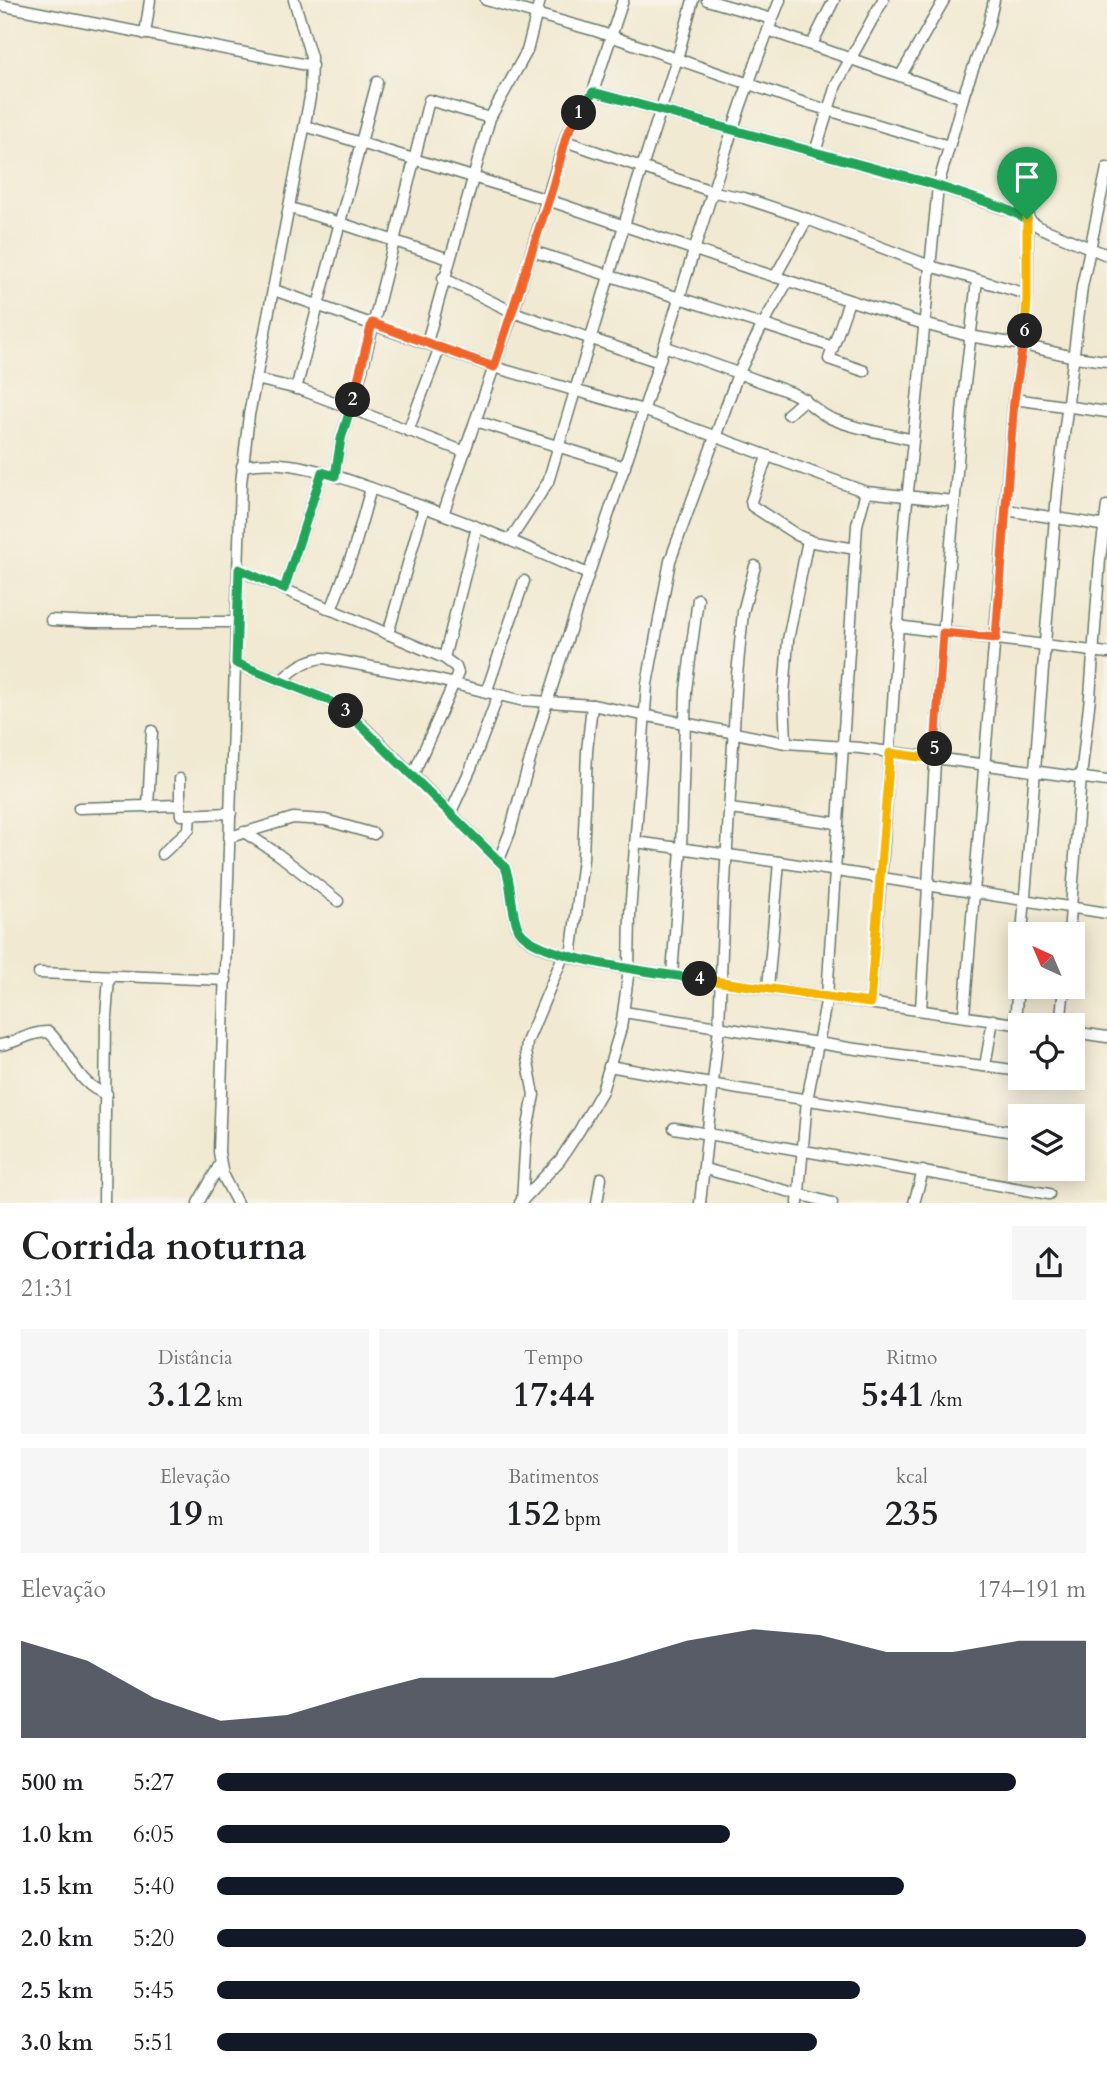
<!DOCTYPE html>
<html lang="pt">
<head>
<meta charset="utf-8">
<style>
	:root { --surface:#fff; --page:#f6f6f6; --text:#202124; --muted:#757577; --accent:#111827 }
	body { margin:0; font-family:Cardo,serif; background:var(--page); color:var(--text); height:100vh; display:flex; flex-direction:column; font-size:26px; white-space:nowrap }
	* { box-sizing:border-box; margin:0 }
	p { font-size:23px; color:var(--muted) }
	.icon { flex:none; width:38px; height:38px; fill:none; stroke:currentColor; stroke-width:2; stroke-linecap:round; stroke-linejoin:round }
	.map { position:relative; height:1203px; overflow:hidden }
	.details { display:flex; flex-direction:column; background:var(--surface); flex:1 }
	.details>* { flex:none }
	.needle { width:46px; rotate:316deg }
	.fabs { position:absolute; left:1008px; top:922px; display:grid; gap:14px }
	.fabs a { display:grid; place-items:center; width:77px; height:77px; border-radius:0px; background:var(--surface); box-shadow:0 4px 18px #0003; font-size:35px }
	.pin { position:absolute; display:grid; place-items:center; width:60px; height:60px; color:#fff; margin:-72px -30px; border-radius:50% 50% 50% 0; rotate:-45deg; box-shadow:0 0 7px #0007 }
	.pin .icon { rotate:45deg }
	.km { position:absolute; width:35px; height:35px; margin:-18px; border-radius:50%; background:#222; color:#fff; font-size:19px; line-height:35px; text-align:center }
	.round { display:grid; place-items:center; flex:none; width:74px; height:74px; border-radius:0px; background:var(--page) }
	.summary { display:flex; align-items:center; justify-content:space-between; height:119px; padding:0 21px }
	h1 { font-size:38px; font-weight:700; line-height:52px }
	.figures { display:grid; grid-template-columns:repeat(3,1fr); gap:10px; height:119px; padding:7px 21px }
	.figures div { display:grid; align-content:center; border-radius:0px; background:var(--page); text-align:center }
	.figures b { font-size:35px; font-weight:700 }
	.figures small { font-size:19px; font-weight:400 }
	.figures p { font-size:19px }
	.chart { height:196px; padding:14px 21px }
	.chart p { display:flex; justify-content:space-between }
	.chart svg { width:100%; height:126px; margin-top:7px; fill:var(--accent); opacity:.7 }
	ul { padding:0 21px; list-style:none; font-size:23px }
	li { display:grid; grid-template-columns:112px 84px 1fr; align-items:center; height:52px }
	li i { height:18px; border-radius:9px; background:var(--accent) }
	.map>svg:first-child { display:block }
</style>
</head>
<body>
<div class="map">
<svg width="1107" height="1203" viewBox="0 0 1107 1203">
	<rect width="100%" height="100%" fill="#f7f3e8"/>
	<filter id="ink" filterUnits="userSpaceOnUse"><feTurbulence type="fractalNoise" baseFrequency=".0143" numOctaves="2"/><feDisplacementMap in="SourceGraphic" scale="14" xChannelSelector="R" yChannelSelector="G"/><feConvolveMatrix kernelMatrix="1 2 1 2 8 2 1 2 1" color-interpolation-filters="sRGB"/></filter>
	<filter id="wash" filterUnits="userSpaceOnUse"><feTurbulence type="fractalNoise" baseFrequency=".00686" numOctaves="4" result="noise"/><feDisplacementMap in="SourceGraphic" scale="28" xChannelSelector="R" yChannelSelector="G"/><feGaussianBlur stdDeviation="1.57" result="paint"/><feColorMatrix in="noise" values="0 0 0 0 0 0 0 0 0 0 0 0 0 0 0 0 0 1.4 0 .05"/><feComposite in="paint" operator="in"/></filter>
	<g filter="url(#wash)">
		<rect width="100%" height="100%" fill="#f1e9d1"/>
	</g>
	<g filter="url(#ink)">
		<g fill="none" stroke-linecap="round" stroke-linejoin="round">
			<defs>
				<g id="minor">
					<path d="M486,0L596,31L804,103L949,146"/>
					<path d="M707,0L772,19"/>
					<path d="M0,5L312,66"/>
					<path d="M768,30L963,98"/>
					<path d="M145,34L150,0"/>
					<path d="M812,44L834,0"/>
					<path d="M901,75L944,0"/>
					<path d="M593,92L929,183L1017,213L1041,228L1107,255"/>
					<path d="M490,118L527,51L540,0"/>
					<path d="M305,126L548,200L754,270L924,324L969,336L1023,345L1074,357L1107,361"/>
					<path d="M565,141L714,192L744,198L807,219L930,266L1027,294"/>
					<path d="M815,152L836,85L883,0"/>
					<path d="M290,208L340,223L449,259"/>
					<path d="M532,251L833,347"/>
					<path d="M775,277L807,219"/>
					<path d="M443,278L513,312L659,362"/>
					<path d="M274,290L494,367L643,410L866,492L954,501"/>
					<path d="M849,301L829,359L864,371"/>
					<path d="M664,346L792,393C806,399 816,411 828,417C854,429 885,433 913,440"/>
					<path d="M256,379L302,390L465,452"/>
					<path d="M296,389L377,82"/>
					<path d="M1014,399L1107,412"/>
					<path d="M788,414L805,399"/>
					<path d="M476,421L625,467"/>
					<path d="M408,431L440,347"/>
					<path d="M767,457L751,501L752,506L797,535L813,542L856,549"/>
					<path d="M242,466C294,456 345,479 393,496C459,519 524,545 588,574"/>
					<path d="M335,476L341,439L362,370L429,100L490,118L427,342"/>
					<path d="M1006,510L1107,526"/>
					<path d="M443,514L513,312L567,133L593,92L623,0"/>
					<path d="M510,540L548,482L631,202L677,59L693,0"/>
					<path d="M239,570L444,658L456,667L458,673L453,685L413,775"/>
					<path d="M284,589L322,472"/>
					<path d="M331,610L354,549L371,488"/>
					<path d="M51,620L92,622H237"/>
					<path d="M897,626L1107,653"/>
					<path d="M388,634L424,507"/>
					<path d="M444,658L477,527"/>
					<path d="M236,663L328,700L355,718L505,867C513,886 510,913 519,930C533,954 609,965 635,970L1030,1026"/>
					<path d="M281,681C294,669 306,659 324,658L430,678L520,700L592,705L786,743L860,748L1107,781"/>
					<path d="M486,693L524,581"/>
					<path d="M786,743L784,695L788,640L808,540"/>
					<path d="M180,779V805"/>
					<path d="M148,807L152,731"/>
					<path d="M79,808L180,805L181,815L231,813"/>
					<path d="M730,809L837,823"/>
					<path d="M451,812L471,768L498,696"/>
					<path d="M244,832L278,854L338,901"/>
					<path d="M230,837L293,818L325,820L374,834"/>
					<path d="M636,842L779,862L1107,913"/>
					<path d="M162,854L189,829L190,815"/>
					<path d="M499,860L510,832C551,676 606,525 656,372C696,248 731,121 780,0"/>
					<path d="M1022,934L1057,492L1082,287L1107,168"/>
					<path d="M1069,934L1081,777L1090,697L1100,559L1107,506"/>
					<path d="M571,957L583,859L587,751L592,705"/>
					<path d="M39,973L226,980"/>
					<path d="M672,975L681,849L686,690L698,599"/>
					<path d="M768,988L779,862"/>
					<path d="M870,1003L884,841L904,532L938,186L965,91L988,27L994,0"/>
					<path d="M921,1010L940,673L963,401L977,280"/>
					<path d="M624,1012L849,1048L1020,1071"/>
					<path d="M964,1016L1014,399L1023,345L1027,299L1028,188"/>
					<path d="M1015,1023L1020,957"/>
					<path d="M1060,1026L1064,987"/>
					<path d="M1073,1032L1107,1037"/>
					<path d="M0,1045C17,1043 31,1031 49,1032C69,1051 77,1086 107,1094"/>
					<path d="M609,1066L739,1089L1020,1133"/>
					<path d="M985,1066L993,1020"/>
					<path d="M1063,1078L1071,1079"/>
					<path d="M674,1128L1049,1194"/>
					<path d="M705,1169L832,1203"/>
					<path d="M522,1201L526,1136L534,1095L526,1052L527,1042L564,954"/>
					<path d="M104,1203L106,1017L109,977"/>
					<path d="M198,1203L220,1164"/>
					<path d="M237,1203L223,1176L219,1152L241,483L249,415L310,97L311,57L294,0"/>
					<path d="M520,1203L560,1160L579,1131L602,1091L621,1028L629,969L630,914L647,684L670,561L738,374L763,324L788,281"/>
					<path d="M597,1203L601,1178"/>
					<path d="M700,1203L719,1027L724,899L737,675L743,612L755,566"/>
					<path d="M798,1203L807,1100L827,997L857,525L866,492"/>
					<path d="M914,1203L923,1171"/>
				</g>
			</defs>
			<!-- minor casing -->
			<use href="#minor" stroke="#68796b" stroke-width="13"/>
			<!-- minor -->
			<use href="#minor" stroke="#fff" stroke-width="10"/>
		</g>
	</g>
	<g fill="none" stroke-linecap="round" stroke-linejoin="round" filter="url(#ink)">
		<defs>
			<path id="split-1" d="M579,113L593,92L929,183L1004,208L1027,219"/>
			<path id="split-2" d="M353,400L372,323L494,367L553,186L567,134L579,113"/>
			<path id="split-3" d="M346,711L328,700L236,663L239,569L284,589L322,472L335,476L341,439L353,400"/>
			<path id="split-4" d="M346,711L505,867C513,886 510,913 519,930C537,960 664,974 700,979"/>
			<path id="split-5" d="M700,979L870,1003L890,753L934,759L935,749"/>
			<path id="split-6" d="M935,749L943,633L996,638L1014,400L1025,331"/>
			<path id="split-7" d="M1025,331L1027,299V219"/>
		</defs>
		<!-- split-1 casing -->
		<use href="#split-1" stroke="#fff" stroke-width="14"/>
		<!-- split-2 casing -->
		<use href="#split-2" stroke="#fff" stroke-width="14"/>
		<!-- split-3 casing -->
		<use href="#split-3" stroke="#fff" stroke-width="14"/>
		<!-- split-4 casing -->
		<use href="#split-4" stroke="#fff" stroke-width="14"/>
		<!-- split-5 casing -->
		<use href="#split-5" stroke="#fff" stroke-width="14"/>
		<!-- split-6 casing -->
		<use href="#split-6" stroke="#fff" stroke-width="14"/>
		<!-- split-7 casing -->
		<use href="#split-7" stroke="#fff" stroke-width="14"/>
		<!-- split-1 -->
		<use href="#split-1" stroke="#22a559" stroke-width="9"/>
		<!-- split-2 -->
		<use href="#split-2" stroke="#f0652b" stroke-width="9"/>
		<!-- split-3 -->
		<use href="#split-3" stroke="#22a559" stroke-width="9"/>
		<!-- split-4 -->
		<use href="#split-4" stroke="#22a559" stroke-width="9"/>
		<!-- split-5 -->
		<use href="#split-5" stroke="#f5b400" stroke-width="9"/>
		<!-- split-6 -->
		<use href="#split-6" stroke="#f0652b" stroke-width="9"/>
		<!-- split-7 -->
		<use href="#split-7" stroke="#f5b400" stroke-width="9"/>
	</g>
</svg>
<div class="fabs">
<a><svg class="needle" viewBox="-14 -14 28 28"><path d="M0-13l5 13h-10z" fill="#e53935"/><path d="M0 13l5-13h-10z" fill="#757577"/></svg></a>
<a><svg class="icon" aria-label="locate" viewBox="0 0 24 24"><circle cx="12" cy="12" r="6"/><path d="M12 2v4M12 18v4M2 12h4M18 12h4"/></svg></a>
<a><svg class="icon" aria-label="layers" viewBox="0 0 24 24"><path d="M12 4l9 5-9 5-9-5zM3 14l9 5 9-5"/></svg></a>
</div>
<div class="pin" style="left:1027px;top:219px;background:#1e9e55"><svg class="icon" aria-label="arrive" viewBox="0 0 24 24"><path d="M6 21V4h12l-3 4 3 4H6"/></svg></div>
<b class="km" style="left:579px;top:113px">1</b>
<b class="km" style="left:353px;top:400px">2</b>
<b class="km" style="left:346px;top:711px">3</b>
<b class="km" style="left:700px;top:979px">4</b>
<b class="km" style="left:935px;top:749px">5</b>
<b class="km" style="left:1025px;top:331px">6</b>
</div>
<section class="details">
<div class="summary"><div><h1>Corrida noturna</h1><p>21:31</p></div><a class="round"><svg class="icon" aria-label="share" viewBox="0 0 24 24"><path d="M12 15V3M7 8l5-5 5 5M5 13v7h14v-7"/></svg></a></div>
<div class="figures">
<div><p>Distância</p><b>3.12<small> km</small></b></div>
<div><p>Tempo</p><b>17:44</b></div>
<div><p>Ritmo</p><b>5:41<small> /km</small></b></div>
</div>
<div class="figures">
<div><p>Elevação</p><b>19<small> m</small></b></div>
<div><p>Batimentos</p><b>152<small> bpm</small></b></div>
<div><p>kcal</p><b>235</b></div>
</div>
<div class="chart"><p><span>Elevação</span>174–191 m</p>
<svg viewBox="0 0 160 44" preserveAspectRatio="none"><path d="M0 44V10L10 17L20 30L30 38L40 36L50 29L60 23L70 23L80 23L90 17L100 10L110 6L120 8L130 14L140 14L150 10L160 10V44z"/></svg>
</div>
<ul>
<li><b>500 m</b>5:27<i style="width:92%"></i></li>
<li><b>1.0 km</b>6:05<i style="width:59%"></i></li>
<li><b>1.5 km</b>5:40<i style="width:79%"></i></li>
<li><b>2.0 km</b>5:20<i style="width:100%"></i></li>
<li><b>2.5 km</b>5:45<i style="width:74%"></i></li>
<li><b>3.0 km</b>5:51<i style="width:69%"></i></li>
</ul>
</section>
</body>
</html>
